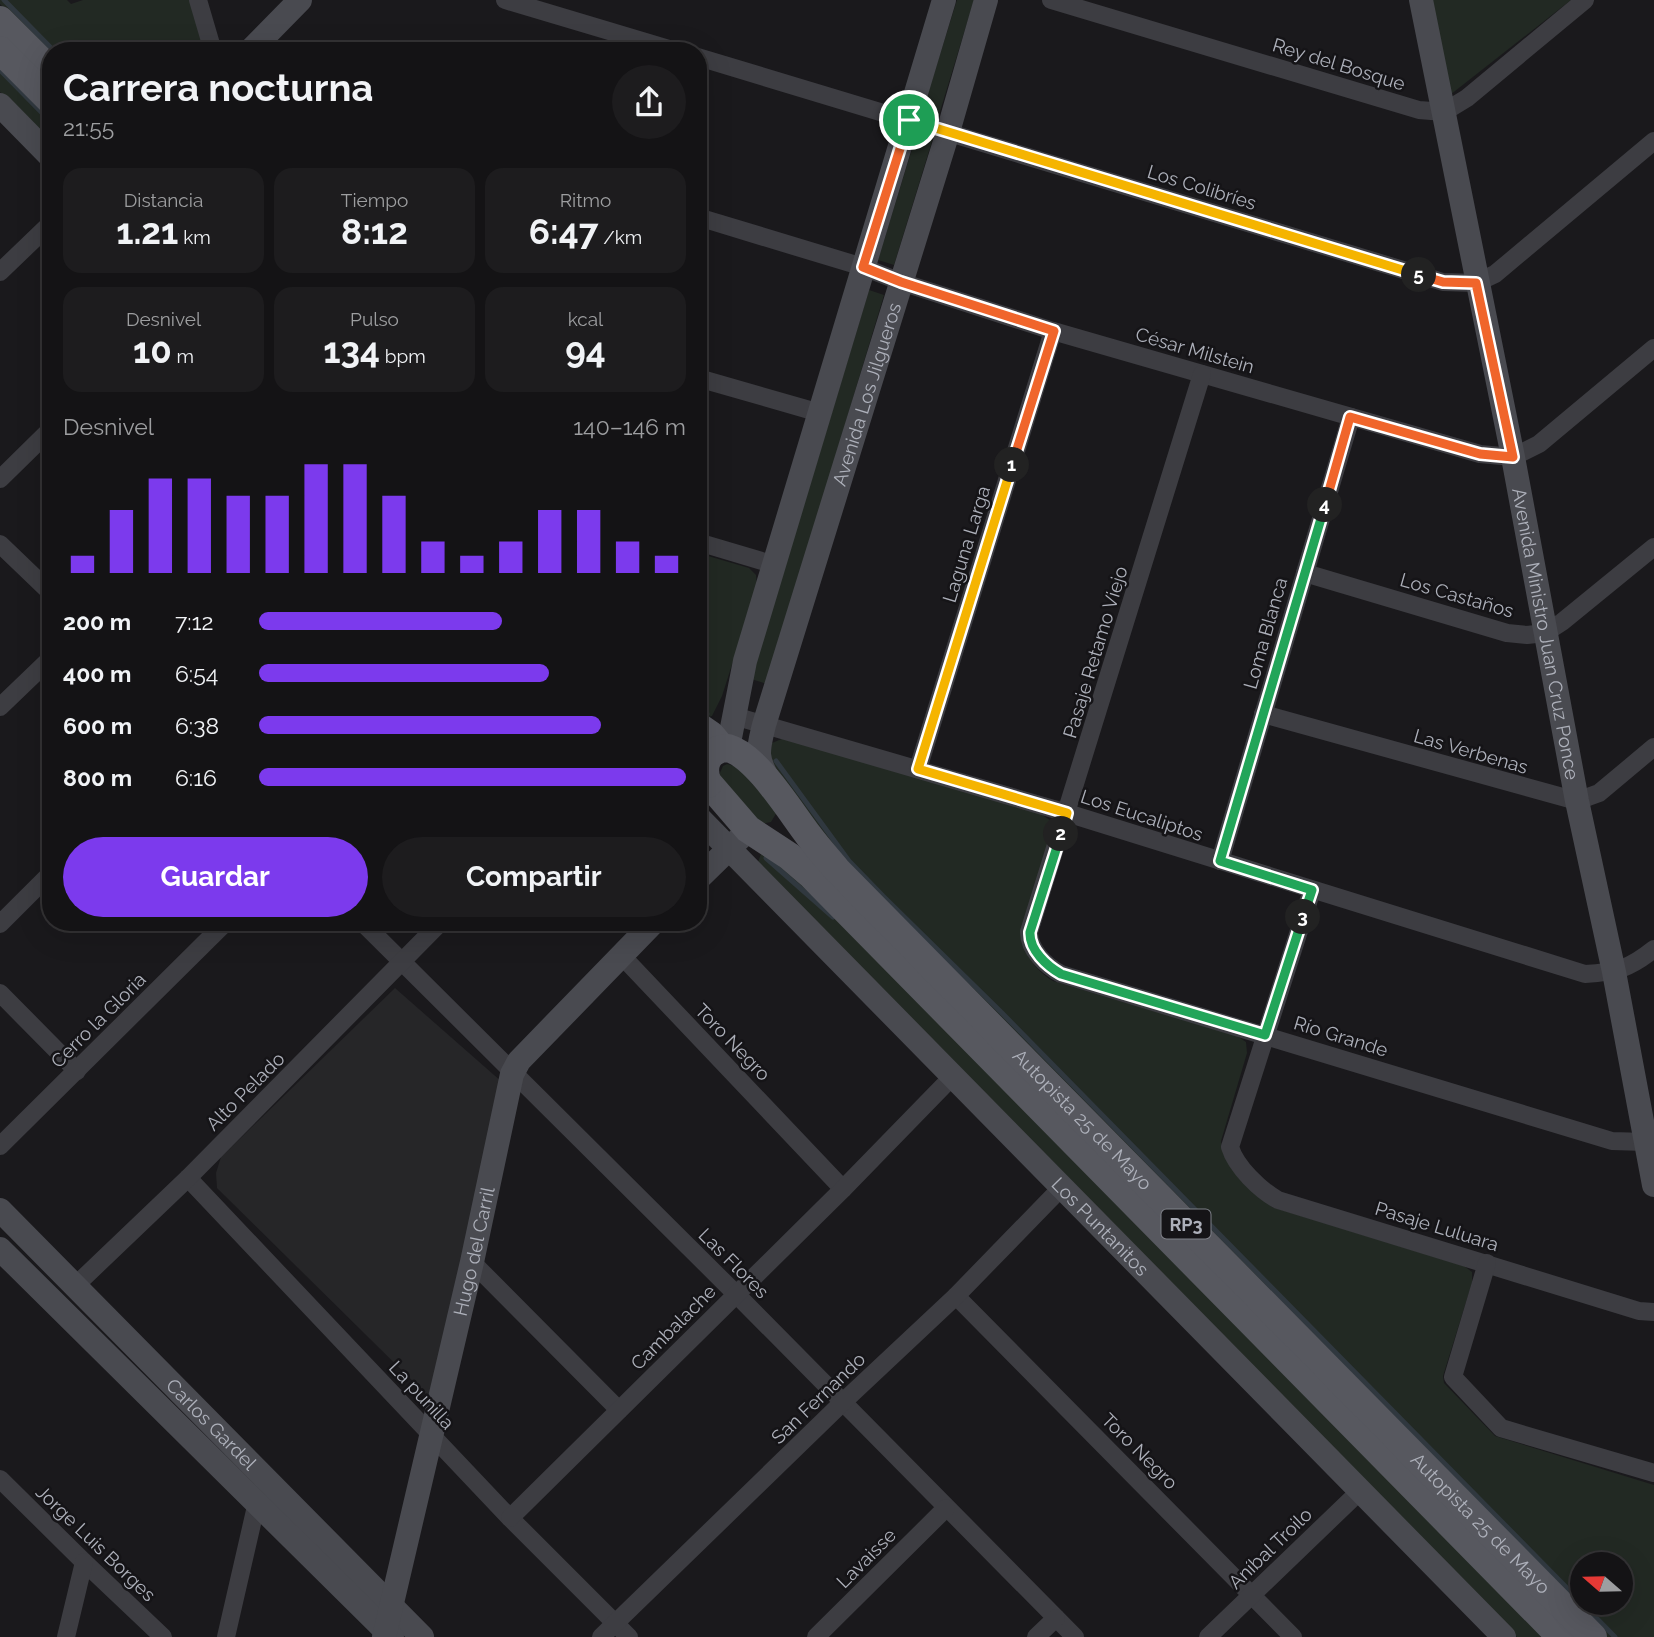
<!DOCTYPE html>
<html lang="es">
<head>
<meta charset="utf-8">
<style>
	:root { --surface:#141315; --page:#1d1c1e; --text:#f1f3f6; --muted:#9d9ea0; --line:#333234; --accent:#7c3aed }
	body { margin:0; font-family:Raleway,sans-serif; background:var(--page); color:var(--text); height:100vh; display:flex; flex-direction:column; font-size:26px; white-space:nowrap }
	* { box-sizing:border-box; margin:0 }
	p { font-size:23px; color:var(--muted) }
	.icon { flex:none; width:38px; height:38px; fill:none; stroke:currentColor; stroke-width:2; stroke-linecap:round; stroke-linejoin:round }
	.map { position:relative; flex:1; overflow:hidden }
	.details { position:absolute; left:42px; top:42px; width:665px; height:889px; display:flex; flex-direction:column; background:var(--surface); border-radius:28px; box-shadow:0 7px 28px #0002,0 0 0 2px var(--line) }
	.details>* { flex:none }
	.needle { width:46px; rotate:290deg }
	.buttons { position:absolute; left:1570px; top:1552px; display:grid; gap:14px }
	.buttons a { display:grid; place-items:center; width:63px; height:63px; border-radius:50%; background:var(--surface); box-shadow:0 7px 28px #0002,0 0 0 2px var(--line); font-size:35px }
	.pin { position:absolute; display:grid; place-items:center; width:60px; height:60px; color:#fff; margin:-30px; border:4px solid #fff; border-radius:50%; box-shadow:0 2px 7px #0007 }
	.km { position:absolute; width:35px; height:35px; margin:-18px; border-radius:50%; background:#222; color:#fff; font-size:19px; line-height:35px; text-align:center }
	.round { display:grid; place-items:center; flex:none; width:74px; height:74px; border-radius:37px; background:var(--page) }
	.summary { display:flex; align-items:center; justify-content:space-between; height:119px; padding:0 21px }
	h1 { font-size:38px; font-weight:700; line-height:52px }
	.figures { display:grid; grid-template-columns:repeat(3,1fr); gap:10px; height:119px; padding:7px 21px }
	.figures div { display:grid; align-content:center; border-radius:18px; background:var(--page); text-align:center }
	.figures b { font-size:35px; font-weight:700 }
	.figures small { font-size:19px; font-weight:400 }
	.figures p { font-size:19px }
	.chart { height:196px; padding:14px 21px }
	.chart p { display:flex; justify-content:space-between }
	.chart svg { width:100%; height:126px; margin-top:7px; stroke:var(--accent); stroke-width:6 }
	.primary-button { display:flex; gap:14px; margin-top:auto; padding:14px 21px }
	.primary-button a { flex:1; height:80px; border-radius:42px; background:var(--accent); color:#fff; font-size:28px; font-weight:700; line-height:80px; text-align:center }
	.primary-button a+a { background:var(--page); color:var(--text) }
	ul { padding:0 21px; list-style:none; font-size:23px }
	li { display:grid; grid-template-columns:112px 84px 1fr; align-items:center; height:52px }
	li i { height:18px; border-radius:9px; background:var(--accent) }
	.map>svg:first-child { display:block }
</style>
</head>
<body>
<div class="map">
<svg width="1654" height="1637" viewBox="0 0 1654 1637">
	<rect width="100%" height="100%" fill="#1a191c"/>
	<!-- built -->
	<path fill="#262628" d="M395,988L502,1082L436,1404L217,1188L216,1173L221,1157Z"/>
	<!-- green -->
	<g fill="#222923" fill-rule="evenodd">
		<path d="M0,0H67L71,4L83,0H191L207,51H51V55L0,4Z"/>
		<path d="M957,0H974L938,118L922,112Z"/>
		<path d="M1430,0H1571L1450,95Z"/>
		<path d="M0,63L51,115V144L0,92Z"/>
		<path d="M917,133L933,138L894,265L878,260Z"/>
		<path d="M869,290L884,295L767,684L751,679Z"/>
		<path d="M698,553L749,568L756,575L757,586L722,696L712,716L705,718L698,714Z"/>
		<path d="M784,738L1041,814L1051,821L1052,832L1022,929C1019,949 1036,971 1053,981L1237,1036L1246,1042L1247,1053L1221,1141L1224,1155L1230,1163L1272,1207L1464,1266L1472,1272V1283L1443,1376L1444,1383L1495,1436L1654,1485V1637H1605L836,856L769,758L772,743ZM1582,1564H1620V1603H1582Z"/>
		<path d="M727,764L738,767L777,812L771,822L760,824L719,775L723,766Z"/>
		<path d="M761,854L777,858L1550,1637H1517L758,862Z"/>
	</g>
	<g fill="none" stroke-linecap="round" stroke-linejoin="round">
		<!-- stream -->
		<g stroke="#30383f" stroke-width="5">
			<path d="M4,0L54,51"/>
			<path d="M0,70L51,122"/>
			<path d="M698,705L707,714"/>
			<path d="M776,761L849,861L883,896L1001,1012L1615,1637"/>
			<path d="M766,858L833,917"/>
		</g>
		<!-- street -->
		<g stroke="#3d3d42" stroke-width="18">
			<path d="M198,0L213,51"/>
			<path d="M505,0L676,51"/>
			<path d="M1051,0L1419,110L1444,112L1467,98L1585,0"/>
			<path d="M698,57L1443,282L1476,283L1495,274L1654,141"/>
			<path d="M698,217L863,267L901,282L1053,331L1480,454L1513,457L1539,444L1654,348"/>
			<path d="M0,272L51,223"/>
			<path d="M1202,374L1029,932C1029,950 1046,966 1061,974L1612,1141L1646,1142L1654,1139"/>
			<path d="M698,378L820,413"/>
			<path d="M0,479L51,429"/>
			<path d="M698,542L775,565"/>
			<path d="M0,544L51,593"/>
			<path d="M1305,573L1507,633L1527,635L1545,633L1562,622L1654,547"/>
			<path d="M0,707L51,658"/>
			<path d="M1263,714L1577,801L1599,793L1654,747"/>
			<path d="M734,716L1067,813L1585,974C1617,972 1629,969 1654,949"/>
			<path d="M918,769L1053,331"/>
			<path d="M1220,861L1351,417"/>
			<path d="M1312,890L1230,1147C1236,1167 1260,1190 1278,1200L1639,1311L1654,1312"/>
			<path d="M362,922L736,1294L1075,1637"/>
			<path d="M0,924L51,873"/>
			<path d="M621,955L843,1189"/>
			<path d="M0,993L77,1071"/>
			<path d="M0,1146L226,922"/>
			<path d="M188,1178L510,1518L629,1637"/>
			<path d="M472,1262L619,1410"/>
			<path d="M1487,1263L1453,1377L1501,1428L1654,1473"/>
			<path d="M76,1285L188,1178L441,922"/>
			<path d="M956,1296L1293,1637"/>
			<path d="M0,1479L84,1562L163,1637"/>
			<path d="M510,1518L843,1189L953,1076"/>
			<path d="M66,1637L84,1562"/>
			<path d="M226,1637L257,1502"/>
			<path d="M601,1637L843,1402L956,1296L1062,1187"/>
			<path d="M816,1637L946,1508"/>
			<path d="M1036,1637L1056,1618"/>
			<path d="M1208,1637L1361,1490"/>
		</g>
		<!-- secondary -->
		<g stroke="#494a50" stroke-width="24">
			<path id="s1" d="M1421,0L1513,457L1577,801L1614,972L1654,1185"/>
			<path d="M250,51L300,0"/>
			<path d="M0,105L51,157"/>
			<path d="M728,748L745,661L944,0"/>
			<path id="s2" d="M769,780C755,757 758,750 764,725L948,132L986,0"/>
			<path id="s3" d="M698,817L1504,1637"/>
			<path d="M698,879L740,838"/>
			<path id="s4" d="M0,1210L422,1637"/>
			<path d="M0,1249L392,1637"/>
			<path id="s5" d="M384,1637L472,1262L512,1074L519,1061L654,922"/>
		</g>
		<!-- primary -->
		<g stroke="#57585f" stroke-width="28">
			<path d="M0,20L51,71"/>
			<path d="M0,50L51,101"/>
			<path d="M698,726L711,735L722,748"/>
			<path d="M698,771L748,829L789,856L810,874L1561,1637"/>
			<path id="s6" d="M708,784C701,766 707,749 728,748C757,756 791,813 809,836C818,848 828,859 837,870L1593,1637"/>
		</g>
	</g>
	<g fill="none" stroke-linecap="round" stroke-linejoin="round">
		<defs>
			<path id="split-1" d="M909,120L863,267L901,282L1054,331L1012,465"/>
			<path id="split-2" d="M1012,465L918,769L1067,813L1061,834"/>
			<path id="split-3" d="M1061,834L1030,932C1029,950 1047,966 1061,974L1265,1035L1303,917"/>
			<path id="split-4" d="M1303,917L1312,890L1220,861L1325,505"/>
			<path id="split-5" d="M1325,505L1350,417L1480,454L1513,457L1476,283L1443,282L1419,275"/>
			<path id="split-6" d="M909,120L1419,275"/>
		</defs>
		<!-- split-1 casing -->
		<use href="#split-1" stroke="#fff" stroke-width="14"/>
		<!-- split-2 casing -->
		<use href="#split-2" stroke="#fff" stroke-width="14"/>
		<!-- split-3 casing -->
		<use href="#split-3" stroke="#fff" stroke-width="14"/>
		<!-- split-4 casing -->
		<use href="#split-4" stroke="#fff" stroke-width="14"/>
		<!-- split-5 casing -->
		<use href="#split-5" stroke="#fff" stroke-width="14"/>
		<!-- split-6 casing -->
		<use href="#split-6" stroke="#fff" stroke-width="14"/>
		<!-- split-1 -->
		<use href="#split-1" stroke="#f0652b" stroke-width="9"/>
		<!-- split-2 -->
		<use href="#split-2" stroke="#f5b400" stroke-width="9"/>
		<!-- split-3 -->
		<use href="#split-3" stroke="#22a559" stroke-width="9"/>
		<!-- split-4 -->
		<use href="#split-4" stroke="#22a559" stroke-width="9"/>
		<!-- split-5 -->
		<use href="#split-5" stroke="#f0652b" stroke-width="9"/>
		<!-- split-6 -->
		<use href="#split-6" stroke="#f5b400" stroke-width="9"/>
	</g>
	<g text-anchor="middle" dominant-baseline="central" stroke-width="5" stroke-linejoin="round" paint-order="stroke">
		<!-- shield labels -->
		<rect fill="#151417" stroke="#7f8189" stroke-width="2" x="1161.5" y="1209.5" width="49" height="29" rx="5"/>
		<g font-size="18" font-weight="bold" fill="#adb0ba">
			<text x="1186" y="1224">RP3</text>
		</g>
		<!-- street labels -->
		<g font-size="19" fill="#adb0ba" stroke="#151417">
			<text transform="translate(1339 64) rotate(17)">Rey del Bosque</text>
			<text transform="translate(1202 187) rotate(17)">Los Colibríes</text>
			<text transform="translate(1195 350) rotate(16)">César Milstein</text>
			<text stroke="none"><textPath href="#s2" startOffset="404">Avenida Los Jilgueros</textPath></text>
			<text transform="translate(966 544) rotate(-73)">Laguna Larga</text>
			<text transform="translate(1457 595) rotate(16)">Los Castaños</text>
			<text transform="translate(1265 633) rotate(-74)">Loma Blanca</text>
			<text stroke="none"><textPath href="#s1" startOffset="646">Avenida Ministro Juan Cruz Ponce</textPath></text>
			<text transform="translate(1095 652) rotate(-73)">Pasaje Retamo Viejo</text>
			<text transform="translate(1471 751) rotate(16)">Las Verbenas</text>
			<text transform="translate(1142 815) rotate(18)">Los Eucaliptos</text>
			<text transform="translate(98 1020) rotate(-45)">Cerro la Gloria</text>
			<text transform="translate(1341 1036) rotate(17)">Río Grande</text>
			<text transform="translate(733 1042) rotate(46)">Toro Negro</text>
			<text transform="translate(245 1091) rotate(-45)">Alto Pelado</text>
			<text stroke="none"><textPath href="#s6" startOffset="565">Autopista 25 de Mayo</textPath></text>
			<text transform="translate(1437 1226) rotate(17)">Pasaje Luluara</text>
			<text stroke="none"><textPath href="#s3" startOffset="574">Los Puntanitos</textPath></text>
			<text stroke="none"><textPath href="#s5" startOffset="396">Hugo del Carril</textPath></text>
			<text transform="translate(734 1263) rotate(45)">Las Flores</text>
			<text transform="translate(673 1327) rotate(-45)">Cambalache</text>
			<text transform="translate(422 1395) rotate(47)">La punilla</text>
			<text transform="translate(818 1398) rotate(-44)">San Fernando</text>
			<text stroke="none"><textPath href="#s4" startOffset="301">Carlos Gardel</textPath></text>
			<text transform="translate(1140 1451) rotate(45)">Toro Negro</text>
			<text stroke="none"><textPath href="#s6" startOffset="1132">Autopista 25 de Mayo</textPath></text>
			<text transform="translate(96 1543) rotate(44)">Jorge Luis Borges</text>
			<text transform="translate(1270 1548) rotate(-44)">Aníbal Troilo</text>
			<text transform="translate(866 1558) rotate(-45)">Lavaisse</text>
		</g>
	</g>
</svg>
<div class="buttons">
<a><svg class="needle" viewBox="-14 -14 28 28"><path d="M0-13l5 13h-10z" fill="#e53935"/><path d="M0 13l5-13h-10z" fill="#9d9ea0"/></svg></a>
</div>
<div class="pin" style="left:909px;top:120px;background:#1e9e55"><svg class="icon" aria-label="arrive" viewBox="0 0 24 24"><path d="M6 21V4h12l-3 4 3 4H6"/></svg></div>
<b class="km" style="left:1012px;top:465px">1</b>
<b class="km" style="left:1061px;top:834px">2</b>
<b class="km" style="left:1303px;top:917px">3</b>
<b class="km" style="left:1325px;top:505px">4</b>
<b class="km" style="left:1419px;top:275px">5</b>
<section class="details">
<div class="summary"><div><h1>Carrera nocturna</h1><p>21:55</p></div><a class="round"><svg class="icon" aria-label="share" viewBox="0 0 24 24"><path d="M12 15V3M7 8l5-5 5 5M5 13v7h14v-7"/></svg></a></div>
<div class="figures">
<div><p>Distancia</p><b>1.21<small> km</small></b></div>
<div><p>Tiempo</p><b>8:12</b></div>
<div><p>Ritmo</p><b>6:47<small> /km</small></b></div>
</div>
<div class="figures">
<div><p>Desnivel</p><b>10<small> m</small></b></div>
<div><p>Pulso</p><b>134<small> bpm</small></b></div>
<div><p>kcal</p><b>94</b></div>
</div>
<div class="chart"><p><span>Desnivel</span>140–146 m</p>
<svg viewBox="0 0 160 44" preserveAspectRatio="none"><path d="M5 44V38M15 44V22M25 44V11M35 44V11M45 44V17M55 44V17M65 44V6M75 44V6M85 44V17M95 44V33M105 44V38M115 44V33M125 44V22M135 44V22M145 44V33M155 44V38"/></svg>
</div>
<ul>
<li><b>200 m</b>7:12<i style="width:57%"></i></li>
<li><b>400 m</b>6:54<i style="width:68%"></i></li>
<li><b>600 m</b>6:38<i style="width:80%"></i></li>
<li><b>800 m</b>6:16<i style="width:100%"></i></li>
</ul>
<div class="primary-button"><a>Guardar</a><a>Compartir</a></div>
</section>
</div>
</body>
</html>
